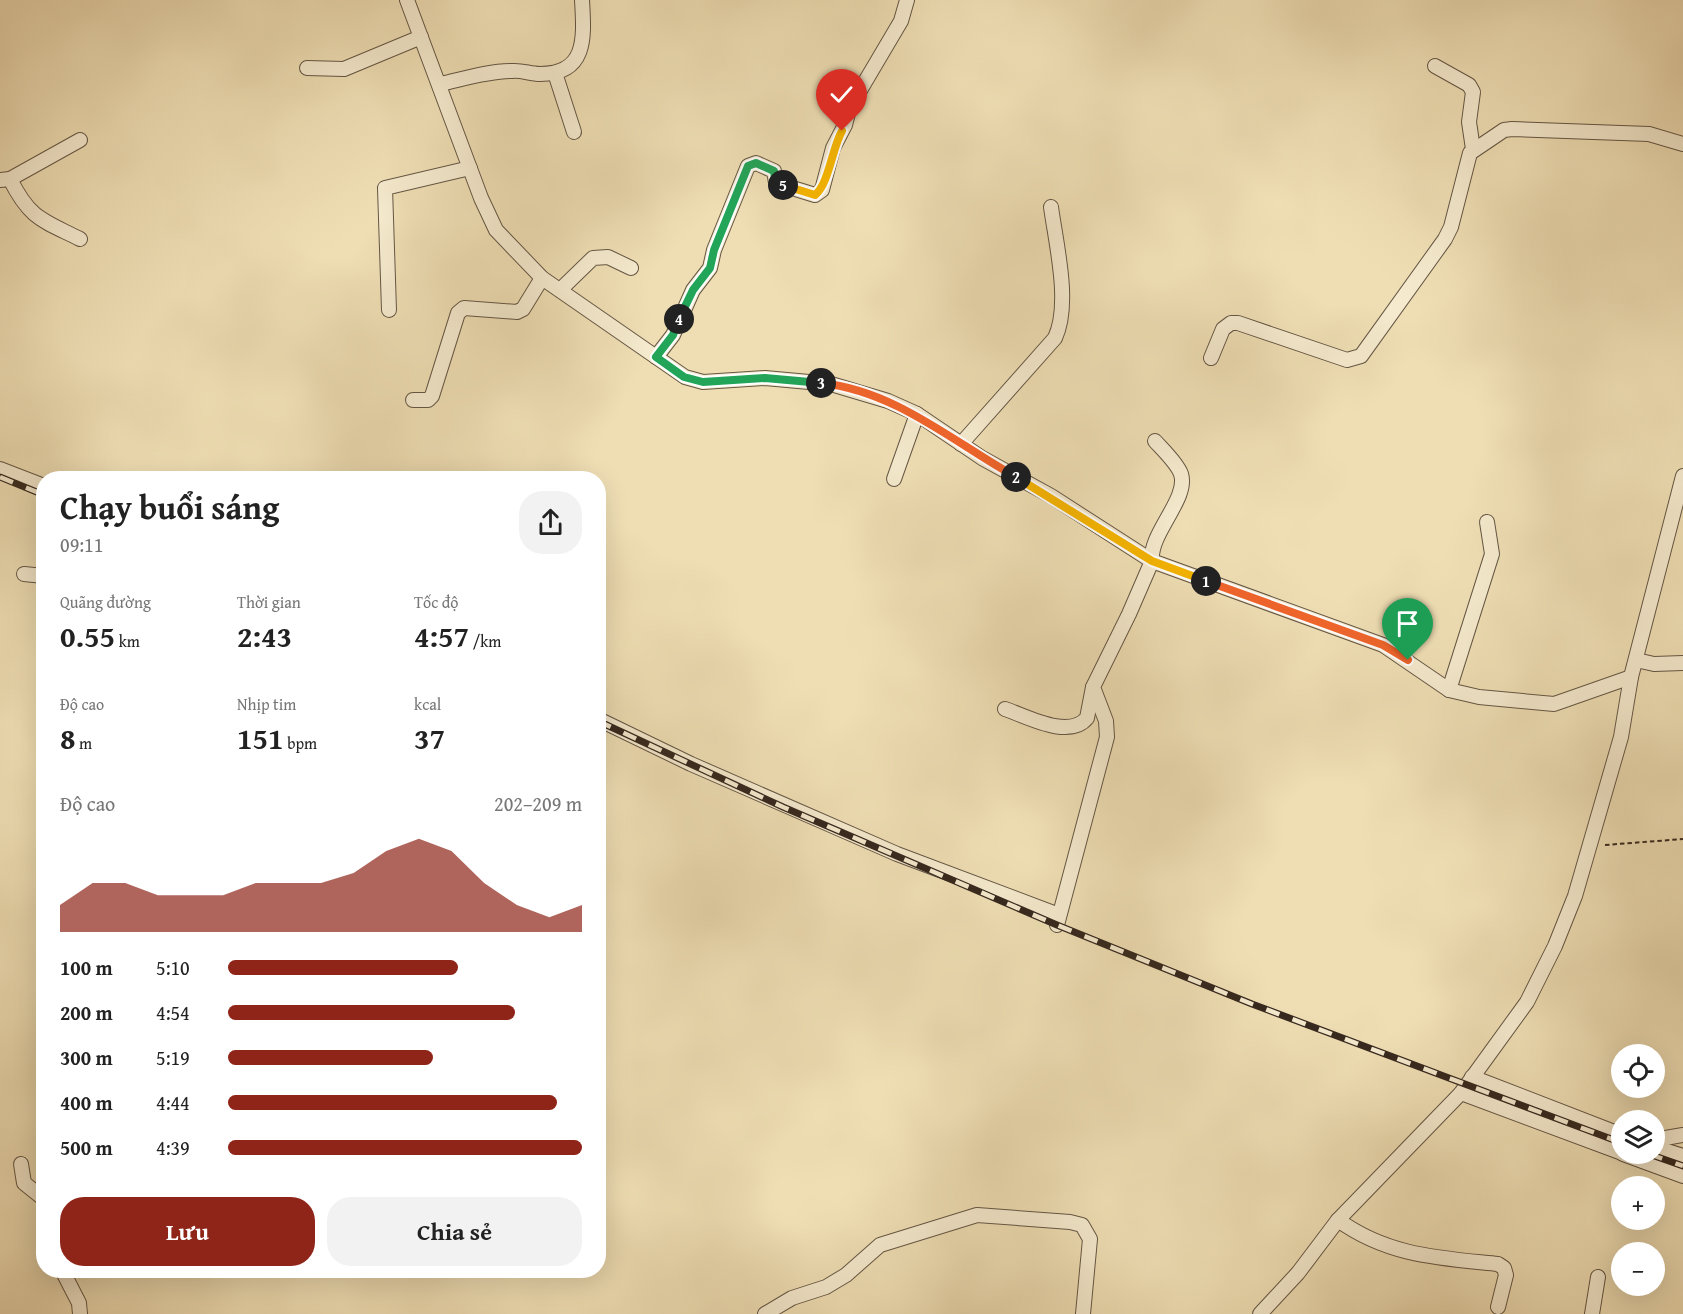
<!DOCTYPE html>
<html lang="vi">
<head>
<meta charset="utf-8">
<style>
	:root { --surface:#fff; --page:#f2f2f2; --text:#222; --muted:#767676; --accent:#8f2418 }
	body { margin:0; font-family:"Gentium Book Plus",serif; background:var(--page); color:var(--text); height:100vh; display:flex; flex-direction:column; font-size:22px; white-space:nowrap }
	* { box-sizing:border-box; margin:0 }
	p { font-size:20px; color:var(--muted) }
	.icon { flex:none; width:33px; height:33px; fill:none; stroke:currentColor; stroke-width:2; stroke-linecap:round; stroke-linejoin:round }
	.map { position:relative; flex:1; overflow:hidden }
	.side { position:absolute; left:36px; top:471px; width:570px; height:807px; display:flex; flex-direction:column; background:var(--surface); border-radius:24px; box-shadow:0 6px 24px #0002 }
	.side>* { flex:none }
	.fabs { position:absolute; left:1611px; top:1044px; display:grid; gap:12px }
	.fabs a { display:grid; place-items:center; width:54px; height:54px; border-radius:50%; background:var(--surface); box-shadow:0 6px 24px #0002; font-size:30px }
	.pin { position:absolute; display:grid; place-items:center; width:51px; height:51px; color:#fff; margin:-62px -26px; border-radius:50% 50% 50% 0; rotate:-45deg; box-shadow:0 0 6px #0007 }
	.pin .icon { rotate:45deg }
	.km { position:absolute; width:30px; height:30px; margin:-15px; border-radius:50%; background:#222; color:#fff; font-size:16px; line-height:30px; text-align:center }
	.round { display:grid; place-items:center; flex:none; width:63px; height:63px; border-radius:24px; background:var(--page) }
	.head { display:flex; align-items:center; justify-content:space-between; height:102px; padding:0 24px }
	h1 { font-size:33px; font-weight:800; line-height:45px }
	.stats { display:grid; grid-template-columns:repeat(3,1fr); gap:9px; height:102px; padding:6px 24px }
	.stats div { display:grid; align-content:center }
	.stats b { font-size:30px; font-weight:800 }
	.stats small { font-size:16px; font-weight:400 }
	.stats p { font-size:16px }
	.chart { height:168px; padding:12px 24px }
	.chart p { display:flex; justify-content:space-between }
	.chart svg { width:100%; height:108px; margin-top:6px; fill:var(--accent); opacity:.7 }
	.primary-button { display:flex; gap:12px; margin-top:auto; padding:12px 24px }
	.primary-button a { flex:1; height:69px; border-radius:24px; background:var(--accent); color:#fff; font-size:24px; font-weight:800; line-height:69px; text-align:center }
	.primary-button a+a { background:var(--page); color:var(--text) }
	ul { padding:0 24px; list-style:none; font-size:20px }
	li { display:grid; grid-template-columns:96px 72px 1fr; align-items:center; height:45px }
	li i { height:15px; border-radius:8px; background:var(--accent) }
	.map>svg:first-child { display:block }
</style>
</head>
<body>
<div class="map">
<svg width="1683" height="1314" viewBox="0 0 1683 1314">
	<rect width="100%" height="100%" fill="#efdeb4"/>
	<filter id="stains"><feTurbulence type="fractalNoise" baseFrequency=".00333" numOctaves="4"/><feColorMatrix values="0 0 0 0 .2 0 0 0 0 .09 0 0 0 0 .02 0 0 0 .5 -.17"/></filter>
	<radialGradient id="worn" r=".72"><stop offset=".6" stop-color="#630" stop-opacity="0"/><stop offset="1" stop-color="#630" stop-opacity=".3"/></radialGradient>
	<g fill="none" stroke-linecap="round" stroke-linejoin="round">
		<defs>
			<g id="minor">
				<path d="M407,0L481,198L496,230L542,278L685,377L703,382L765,378L831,384L888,401L917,414L982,458L1051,496L1152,561L1383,645L1449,690L1479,697L1554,704L1631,677"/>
				<path d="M1435,66L1469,85L1473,92L1469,122L1473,149"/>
				<path d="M307,68L344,69L421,37"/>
				<path d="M555,73L574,132"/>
				<path d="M440,84C463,79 488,71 512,71C522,70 530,74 540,74C588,74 584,36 582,0"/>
				<path d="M10,179L80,140"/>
				<path d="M0,180L10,179C30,219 42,220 80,239"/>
				<path d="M560,290L593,258L608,257L631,268"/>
				<path d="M389,310L385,188L470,168"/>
				<path d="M656,357L673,335L693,290L710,268L714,250L748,166L756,163L774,171L776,183L815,195L822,190L833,148L845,125L849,109L901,21L907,0"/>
				<path d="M1211,358L1223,329L1231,323H1238L1347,360L1361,356L1445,239L1451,227L1470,153L1504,130L1512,129L1649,134L1683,144"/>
				<path d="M413,400H428L432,396L458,313L464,308L517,312L523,309L542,278"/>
				<path d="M961,444L1055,338C1071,304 1056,244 1051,207"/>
				<path d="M0,469L44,486"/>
				<path d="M894,479L917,414"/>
				<path d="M24,574L44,576"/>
				<path d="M1636,660L1654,664L1683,663"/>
				<path d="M1449,690L1492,554L1487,522"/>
				<path d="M1005,709C1026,716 1069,740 1087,718L1093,687"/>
				<path d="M598,719L691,764L897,854L1059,915"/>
				<path d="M1057,925L1107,737L1106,721L1093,687L1129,614L1152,561C1149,533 1189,499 1181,474C1177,463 1163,450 1155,441"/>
				<path d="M1472,1077L1622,1135"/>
				<path d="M1461,1093L1622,1153"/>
				<path d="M1654,1140L1683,1135"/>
				<path d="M1654,1147L1683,1156"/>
				<path d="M1623,1154L1683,1176"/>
				<path d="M21,1164L24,1183L44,1199"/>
				<path d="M1338,1220C1388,1256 1439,1258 1498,1264L1504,1268L1506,1275L1498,1307"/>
				<path d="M62,1270L79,1303L80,1314"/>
				<path d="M765,1314L792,1298L826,1287L846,1275L880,1245L977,1215L1070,1222L1082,1225L1090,1239L1083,1314"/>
				<path d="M1260,1314L1298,1273L1338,1220L1461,1093L1527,1002L1555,946L1575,896L1621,737L1631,677L1683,476"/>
				<path d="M1592,1314L1598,1277"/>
			</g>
		</defs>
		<!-- minor casing -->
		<use href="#minor" stroke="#645644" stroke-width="16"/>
		<!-- path -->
		<path stroke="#36281e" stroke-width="2" stroke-dasharray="4.5 3" stroke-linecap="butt" d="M1605,845L1683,839"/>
		<!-- minor -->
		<use href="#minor" stroke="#f5eace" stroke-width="14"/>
		<defs>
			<g id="rail">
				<path d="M0,477L44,495"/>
				<path d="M598,721L783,807L1057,925L1252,1004L1622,1143"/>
				<path d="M1649,1154L1683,1166"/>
			</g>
		</defs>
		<!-- rail casing -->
		<use href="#rail" stroke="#36281e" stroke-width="7"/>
		<!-- rail -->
		<use href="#rail" stroke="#f5eace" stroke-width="4.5" stroke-dasharray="14" stroke-linecap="butt"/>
	</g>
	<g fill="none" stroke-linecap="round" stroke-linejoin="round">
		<defs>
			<path id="split-1" d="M1206,581L1383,645L1408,660"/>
			<path id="split-2" d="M1016,477L1152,561L1206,581"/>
			<path id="split-3" d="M821,383C896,391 953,442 1016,477"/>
			<path id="split-4" d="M679,319L673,335L656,357L684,377L703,382L765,378L821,383"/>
			<path id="split-5" d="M679,319L693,290L710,268L714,250L748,166L756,163L774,171L776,183L783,185"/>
			<path id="split-6" d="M783,185L815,195C829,184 832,148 842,131"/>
		</defs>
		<!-- split-1 casing -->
		<use href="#split-1" stroke="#fff" stroke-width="12"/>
		<!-- split-2 casing -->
		<use href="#split-2" stroke="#fff" stroke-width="12"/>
		<!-- split-3 casing -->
		<use href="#split-3" stroke="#fff" stroke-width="12"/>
		<!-- split-4 casing -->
		<use href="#split-4" stroke="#fff" stroke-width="12"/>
		<!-- split-5 casing -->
		<use href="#split-5" stroke="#fff" stroke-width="12"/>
		<!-- split-6 casing -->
		<use href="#split-6" stroke="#fff" stroke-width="12"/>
		<!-- split-1 -->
		<use href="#split-1" stroke="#f0652b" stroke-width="8"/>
		<!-- split-2 -->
		<use href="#split-2" stroke="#f5b400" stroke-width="8"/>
		<!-- split-3 -->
		<use href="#split-3" stroke="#f0652b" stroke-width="8"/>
		<!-- split-4 -->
		<use href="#split-4" stroke="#22a559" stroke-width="8"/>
		<!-- split-5 -->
		<use href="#split-5" stroke="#22a559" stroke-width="8"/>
		<!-- split-6 -->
		<use href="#split-6" stroke="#f5b400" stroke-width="8"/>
	</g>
	<rect width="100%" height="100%" filter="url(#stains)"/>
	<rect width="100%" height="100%" fill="url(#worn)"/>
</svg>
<div class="fabs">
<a><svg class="icon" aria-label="locate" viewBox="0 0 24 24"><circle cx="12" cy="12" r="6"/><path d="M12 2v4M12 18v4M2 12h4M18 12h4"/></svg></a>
<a><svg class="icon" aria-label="layers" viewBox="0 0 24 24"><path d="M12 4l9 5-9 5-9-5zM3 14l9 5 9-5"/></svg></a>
<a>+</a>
<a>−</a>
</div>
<div class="pin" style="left:1408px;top:660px;background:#1e9e55"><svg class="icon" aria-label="arrive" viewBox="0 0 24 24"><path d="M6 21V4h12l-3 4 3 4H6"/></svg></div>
<div class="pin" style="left:842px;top:131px;background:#d93025"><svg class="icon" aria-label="check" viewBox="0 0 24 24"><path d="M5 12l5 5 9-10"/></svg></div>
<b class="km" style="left:1206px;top:581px">1</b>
<b class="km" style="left:1016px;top:477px">2</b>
<b class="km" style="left:821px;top:383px">3</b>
<b class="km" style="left:679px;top:319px">4</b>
<b class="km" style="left:783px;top:185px">5</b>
<section class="side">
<div class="head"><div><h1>Chạy buổi sáng</h1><p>09:11</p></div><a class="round"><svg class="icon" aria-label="share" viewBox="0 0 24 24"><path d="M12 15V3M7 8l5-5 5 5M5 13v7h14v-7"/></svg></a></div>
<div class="stats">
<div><p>Quãng đường</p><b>0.55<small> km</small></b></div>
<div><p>Thời gian</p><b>2:43</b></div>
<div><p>Tốc độ</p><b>4:57<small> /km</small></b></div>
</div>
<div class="stats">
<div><p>Độ cao</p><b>8<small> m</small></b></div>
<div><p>Nhịp tim</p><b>151<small> bpm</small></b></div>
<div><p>kcal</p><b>37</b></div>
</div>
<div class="chart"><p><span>Độ cao</span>202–209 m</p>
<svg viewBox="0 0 160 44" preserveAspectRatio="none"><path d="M0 44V33L10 24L20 24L30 29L40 29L50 29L60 24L70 24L80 24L90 20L100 11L110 6L120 11L130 24L140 33L150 38L160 33V44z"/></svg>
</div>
<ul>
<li><b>100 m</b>5:10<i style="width:65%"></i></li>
<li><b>200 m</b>4:54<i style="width:81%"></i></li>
<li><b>300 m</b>5:19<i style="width:58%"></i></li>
<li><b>400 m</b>4:44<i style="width:93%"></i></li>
<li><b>500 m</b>4:39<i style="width:100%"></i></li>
</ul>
<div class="primary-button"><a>Lưu</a><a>Chia sẻ</a></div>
</section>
</div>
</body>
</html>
